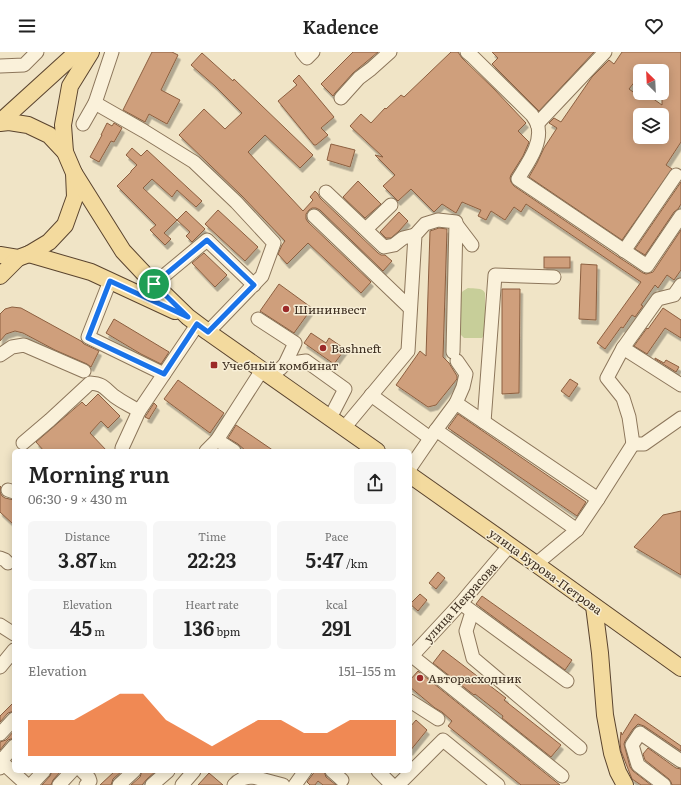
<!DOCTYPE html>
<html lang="en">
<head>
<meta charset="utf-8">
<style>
	:root { --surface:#fff; --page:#f6f6f6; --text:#222; --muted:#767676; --accent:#ea580c }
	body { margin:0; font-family:Literata,serif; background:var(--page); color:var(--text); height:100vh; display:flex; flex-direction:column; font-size:15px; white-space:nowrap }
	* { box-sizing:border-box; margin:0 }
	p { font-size:13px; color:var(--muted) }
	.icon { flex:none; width:22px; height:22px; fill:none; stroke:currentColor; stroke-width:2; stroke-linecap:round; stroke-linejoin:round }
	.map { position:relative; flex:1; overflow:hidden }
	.sheet { position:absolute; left:12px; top:397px; width:400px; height:324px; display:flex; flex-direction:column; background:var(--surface); border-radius:6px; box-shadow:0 2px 10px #0003 }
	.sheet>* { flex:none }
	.needle { width:26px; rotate:336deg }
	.buttons { position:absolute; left:633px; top:12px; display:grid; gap:8px }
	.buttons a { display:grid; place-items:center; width:36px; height:36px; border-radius:6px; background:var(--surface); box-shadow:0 2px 10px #0003; font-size:20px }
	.pin { position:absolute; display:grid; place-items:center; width:34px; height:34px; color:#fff; margin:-17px; border:2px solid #fff; border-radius:50%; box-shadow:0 1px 4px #0007 }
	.round { display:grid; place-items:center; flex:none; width:42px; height:42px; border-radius:6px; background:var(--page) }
	.overview { display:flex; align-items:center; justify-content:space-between; height:68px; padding:0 16px }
	h1 { font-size:22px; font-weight:600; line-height:30px }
	.stats { display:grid; grid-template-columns:repeat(3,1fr); gap:6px; height:68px; padding:4px 16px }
	.stats div { display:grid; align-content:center; border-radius:6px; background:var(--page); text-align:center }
	.stats b { font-size:20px; font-weight:600 }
	.stats small { font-size:11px; font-weight:400 }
	.stats p { font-size:11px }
	.chart { height:112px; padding:8px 16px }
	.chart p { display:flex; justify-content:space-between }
	.chart svg { width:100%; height:72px; margin-top:4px; fill:var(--accent); opacity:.7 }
	header { display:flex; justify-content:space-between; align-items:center; height:52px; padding:0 16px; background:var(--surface); font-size:18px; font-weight:600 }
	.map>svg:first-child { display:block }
</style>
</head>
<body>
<header><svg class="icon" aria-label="menu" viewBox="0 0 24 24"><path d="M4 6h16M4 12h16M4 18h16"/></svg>Kadence<svg class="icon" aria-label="heart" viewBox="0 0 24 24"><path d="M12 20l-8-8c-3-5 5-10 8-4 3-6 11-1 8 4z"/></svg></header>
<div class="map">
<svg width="681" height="733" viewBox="0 0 681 733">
	<defs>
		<filter id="shadow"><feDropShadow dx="2.5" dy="4.5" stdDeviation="0" flood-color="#0004"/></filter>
	</defs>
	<rect width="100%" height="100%" fill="#f0e4c6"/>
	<!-- green -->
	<path fill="#c7ce99" d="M468,236C474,237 482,235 485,241V281L482,286H464L460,282L461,241L463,239Z"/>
	<!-- building -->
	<g fill="#cf9f7b" stroke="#8c5f40" fill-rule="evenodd" filter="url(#shadow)">
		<path d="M152,0H172L178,3L161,38L180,48L167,72L149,62L145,70L123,58Z"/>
		<path d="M353,0H378L353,21L335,41L333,44L321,32Z"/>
		<path d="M451,0H458L462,6L494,37L526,71L518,79L529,90L523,104L511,123L510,126L511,130L514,134L620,206L643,221L646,222L650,221L653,220L681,178V218L674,228L667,223L658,236L655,233L641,253L643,254L635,265L632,263L623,276L621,275L605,297L597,291L641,230L526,152L521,160L514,155L505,168L491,159L486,168L478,164L481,158L462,150L456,161L442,152L434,160L411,137L398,149L383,134L395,123L375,103L383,105L350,74L361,62L371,71L385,56L386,57L401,43L404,45Z"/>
		<path d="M492,0H594L539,59L492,12L498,6Z"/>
		<path d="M622,0H681V90L666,113L672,117L622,188L529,125L537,111L544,96L557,76L549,71L554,66L561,70L592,25L609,8L614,12ZM640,19H662V40L663,41H662V53L645,41H643L640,45L629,37L640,23ZM640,63H662V85H640Z"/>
		<path d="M202,1L233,29L234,27L313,103L300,116L265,83L248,100L303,159L313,148L310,145L315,139L318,142L320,146L378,201L381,203H385L392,209L383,219L320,158L316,156H312L309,158L306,162V167L308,170L371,230L361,241L308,191L287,212L278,202L282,193L285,189L242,144L179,83L204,57L225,77L242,61L215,34L191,13Z"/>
		<path d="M299,23L334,65L321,76L328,83L316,93H314L278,49L297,33L293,29Z"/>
		<path d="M107,71L112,74L114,71L122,76L114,90L111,89L99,110L90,105L102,83H101Z"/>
		<path d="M331,92L355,98L350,115L327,108Z"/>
		<path d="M132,96L141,104L147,98L202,149L196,155L177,138L172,145L152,127L143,136L177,168L164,181L171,187L165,193L150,178L156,173L117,134L131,120V119L137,113L126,103Z"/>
		<path d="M358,129L381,152L365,166L343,145Z"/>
		<path d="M681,130V152L678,157L674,160L645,203L635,197Z"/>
		<path d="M218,158L258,195L245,209L205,172Z"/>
		<path d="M186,159L205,177L192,190L186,184L190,180L177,168Z"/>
		<path d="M399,160L408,169L399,179L391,186H386L380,180Z"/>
		<path d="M439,176L447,177L443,305L449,311L457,324V327L436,353L428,355L396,333L420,299L426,304L430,179Z"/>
		<path d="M204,201L227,223L215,235L192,211Z"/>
		<rect x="544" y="205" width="26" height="11"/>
		<path d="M581,212L597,213L596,268L579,267Z"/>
		<path d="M279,232L312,256L294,281L260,259Z"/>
		<path d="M502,237H520L519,341L502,342Z"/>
		<path d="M12,255L21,256L81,289L84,292L99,299L91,315L87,312L55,298L23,281L15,279L6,282L0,289V262L5,257Z"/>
		<path d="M663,256L681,268V286L665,276L647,302L634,294L647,276L648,277Z"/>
		<path d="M114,267L169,300L161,312L141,302L106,281Z"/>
		<path d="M311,281L326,291L329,286L345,297L334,312L304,291Z"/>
		<path d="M655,306L664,311L666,308L679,315L676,320L655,307Z"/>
		<path d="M570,327L578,332L569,345L561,339Z"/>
		<path d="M178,328L224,361L210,381L164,347Z"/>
		<path d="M98,342L120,364L108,376L101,369L90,381L107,399H44L36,390L82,350L86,354Z"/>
		<path d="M154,351L157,354L149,367L145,365Z"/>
		<path d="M458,362L586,450L577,464L448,376Z"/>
		<path d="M236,373L274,399H246L238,392L228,386Z"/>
		<path d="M0,434L1,435L0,440L2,444L5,446L14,448V473L0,460Z"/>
		<path d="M681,459V523L634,495L663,463Z"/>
		<path d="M438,520L445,526L436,537L429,531Z"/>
		<path d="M420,542L427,548L418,559L410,552Z"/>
		<path d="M482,544L572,608L565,618L476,552Z"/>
		<path d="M443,598L506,646L504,648L561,693L551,705L502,666L503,664L475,642L474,643L433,611Z"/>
		<path d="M418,619L514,696L560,733H521L448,674L452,669L442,660L435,656L410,635V628Z"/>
		<path d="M14,650V659L8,661L0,670V664Z"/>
		<path d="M635,662L681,694V699L644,674L638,672L633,677L625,689L624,692L630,715L633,719L651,733H641L632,727L621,699L620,690L621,680L622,683Z"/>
		<path d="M416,668L427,678L410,699V675Z"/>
		<path d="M14,679V686L8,688L0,698V690L6,688Z"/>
		<path d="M648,696L676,716L681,717V733H672L671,730L669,727L645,708L643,702Z"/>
		<path d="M52,719H61L53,728L51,733H42L50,724Z"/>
		<path d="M115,719H122L113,727L111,733H100Z"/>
		<path d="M142,719H156L147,727L142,733H131L140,725Z"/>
		<path d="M315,719H324L326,725L336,733H323L318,729L315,733H310L307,730Z"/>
		<path d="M209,721L223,733H198Z"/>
	</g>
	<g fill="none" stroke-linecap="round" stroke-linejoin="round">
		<defs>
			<g id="minor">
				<path d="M302,0L307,6L313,0"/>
				<path d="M467,0L473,5L532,63C534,66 536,69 537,71C544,90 527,112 518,127L647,214L681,164"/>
				<path d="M0,14L24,13L37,0"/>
				<path d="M341,46L359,26L371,17L390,0"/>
				<path d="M95,51L144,79L194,110L236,150L274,191L262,224L208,280"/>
				<path d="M83,72L95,51L112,0"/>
				<path d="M537,72L605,0"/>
				<path d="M326,140L384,195L394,193L403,186L415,183"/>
				<path d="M314,164L410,256"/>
				<path d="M456,172L472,193"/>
				<path d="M366,177L391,153"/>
				<path d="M624,199L676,123"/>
				<path d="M110,229L88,285L164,322"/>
				<path d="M154,232L207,188L254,233"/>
				<path d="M681,233L674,243L658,247L623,296L681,333"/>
				<path d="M258,267L295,291L285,312L280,317"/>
				<path d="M623,296L607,326L623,346L629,365L633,392"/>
				<path d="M0,303L12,295L24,293L84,319"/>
				<path d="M285,312L306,309L345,337L330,366"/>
				<path d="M371,343L430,386"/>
				<path d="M456,351L463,335L466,322L457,309"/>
				<path d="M484,370L495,223L554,225"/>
				<path d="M344,376L408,299L415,183L425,172L438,168L456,170L453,300"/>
				<path d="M436,378L577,478"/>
				<path d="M217,388L234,399"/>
				<path d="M23,391L50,368L90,331C104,332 104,336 114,344C122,350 131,354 139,359L197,273"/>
				<path d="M633,392H644L681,366"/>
				<path d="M122,396L139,359"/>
				<path d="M206,399L217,388L262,318"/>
				<path d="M410,416L436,378L456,351L598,447"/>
				<path d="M8,438L14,440"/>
				<path d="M0,506L5,508L8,511"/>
				<path d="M536,512L577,478L598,447L633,392"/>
				<path d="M466,555L567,629"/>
				<path d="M472,560L466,579L473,606L580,696"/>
				<path d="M0,573L14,582"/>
				<path d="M412,604L562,724"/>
				<path d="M410,606L461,551L510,493"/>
				<path d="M0,615L14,598"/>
				<path d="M410,649L438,667"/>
				<path d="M0,682L14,667"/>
				<path d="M1,709L14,694"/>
				<path d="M0,716L4,712L27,733"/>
				<path d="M82,719L89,726L90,729L86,733"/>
				<path d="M245,719L253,725L283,733"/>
				<path d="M332,719L342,728"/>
				<path d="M378,719L392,733"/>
				<path d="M31,733L44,719"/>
				<path d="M59,733L72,719"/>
				<path d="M119,733L134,719"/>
				<path d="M152,733L168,719"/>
				<path d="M182,733L194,719"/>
				<path d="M234,733C239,727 245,725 253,725"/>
				<path d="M295,733L305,719"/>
				<path d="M398,733L443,688L498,733"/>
				<path d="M664,733L638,713L632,693L640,681L681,709"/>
			</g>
			<g id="major">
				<path d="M0,70L77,0"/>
				<path d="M0,71L9,70L28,73L49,83L65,100L74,121L75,145L65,173L49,190L29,202L18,206L0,203"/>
				<path d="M65,100L63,73L70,34L91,0"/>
				<path d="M74,121L123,199L154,232L188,265L208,280L377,399"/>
				<path d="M29,202L91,220L175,259"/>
				<path d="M0,224L18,206"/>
				<path d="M410,423L536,512L681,616"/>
				<path d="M594,554L600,601L605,663L612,701L618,720L625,733"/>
			</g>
		</defs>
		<!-- minor casing -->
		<use href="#minor" stroke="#8c765b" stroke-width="15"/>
		<!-- major casing -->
		<use href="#major" stroke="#5a442f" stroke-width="18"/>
		<!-- minor -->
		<use href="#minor" stroke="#faf1da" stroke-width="13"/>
		<!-- major -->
		<use href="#major" stroke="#f3da9e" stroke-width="16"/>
	</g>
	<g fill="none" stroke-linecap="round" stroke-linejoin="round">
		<defs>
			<path id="route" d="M207,188L254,233L208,280L197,272L164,322L88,286L110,229L188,265L154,232Z"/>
		</defs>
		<!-- route casing -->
		<use href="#route" stroke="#fff" stroke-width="8"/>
		<!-- route -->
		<use href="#route" stroke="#1a73e8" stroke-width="5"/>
	</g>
	<!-- markers -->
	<g fill="#9c2a29" stroke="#f7eed6" stroke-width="1.5">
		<circle cx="286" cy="257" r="4"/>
		<circle cx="323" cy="296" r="4"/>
		<rect x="210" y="309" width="8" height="8" rx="2"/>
		<circle cx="420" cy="626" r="4"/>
	</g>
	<g text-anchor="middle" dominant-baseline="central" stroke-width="3" stroke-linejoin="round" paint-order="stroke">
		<!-- poi labels -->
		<g font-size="12" fill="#3c2d1f" stroke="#f7eed6" text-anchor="start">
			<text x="294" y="257">Шининвест</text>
			<text x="331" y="296">Bashneft</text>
			<text x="222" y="313">Учебный комбинат</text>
			<text x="428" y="626">Авторасходник</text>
		</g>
		<!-- street labels -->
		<g font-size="12" fill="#3c2d1f" stroke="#f7eed6">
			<text transform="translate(546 519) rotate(36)">улица Бурова-Петрова</text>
			<text transform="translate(460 550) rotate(-48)">улица Некрасова</text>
		</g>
	</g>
</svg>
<div class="buttons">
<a><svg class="needle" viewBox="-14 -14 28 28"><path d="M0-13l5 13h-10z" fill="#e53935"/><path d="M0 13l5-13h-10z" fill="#767676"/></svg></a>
<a><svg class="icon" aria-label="layers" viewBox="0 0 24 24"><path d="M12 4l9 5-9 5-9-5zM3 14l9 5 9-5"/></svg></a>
</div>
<div class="pin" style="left:154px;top:232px;background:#1e9e55"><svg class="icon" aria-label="arrive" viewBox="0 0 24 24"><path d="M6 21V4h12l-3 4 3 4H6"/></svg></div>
<section class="sheet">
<div class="overview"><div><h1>Morning run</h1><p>06:30 · 9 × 430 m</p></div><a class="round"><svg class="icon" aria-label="share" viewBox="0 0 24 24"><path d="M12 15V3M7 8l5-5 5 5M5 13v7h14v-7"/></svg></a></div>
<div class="stats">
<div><p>Distance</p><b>3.87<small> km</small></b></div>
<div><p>Time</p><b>22:23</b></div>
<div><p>Pace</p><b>5:47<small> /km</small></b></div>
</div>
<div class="stats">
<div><p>Elevation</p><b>45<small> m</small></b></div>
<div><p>Heart rate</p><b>136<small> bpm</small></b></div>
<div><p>kcal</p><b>291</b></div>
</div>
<div class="chart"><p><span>Elevation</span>151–155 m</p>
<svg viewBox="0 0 160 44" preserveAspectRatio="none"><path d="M0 44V22L10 22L20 22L30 14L40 6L50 6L60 22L70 30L80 38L90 30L100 22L110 22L120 30L130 30L140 22L150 22L160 22V44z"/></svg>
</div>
</section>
</div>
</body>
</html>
